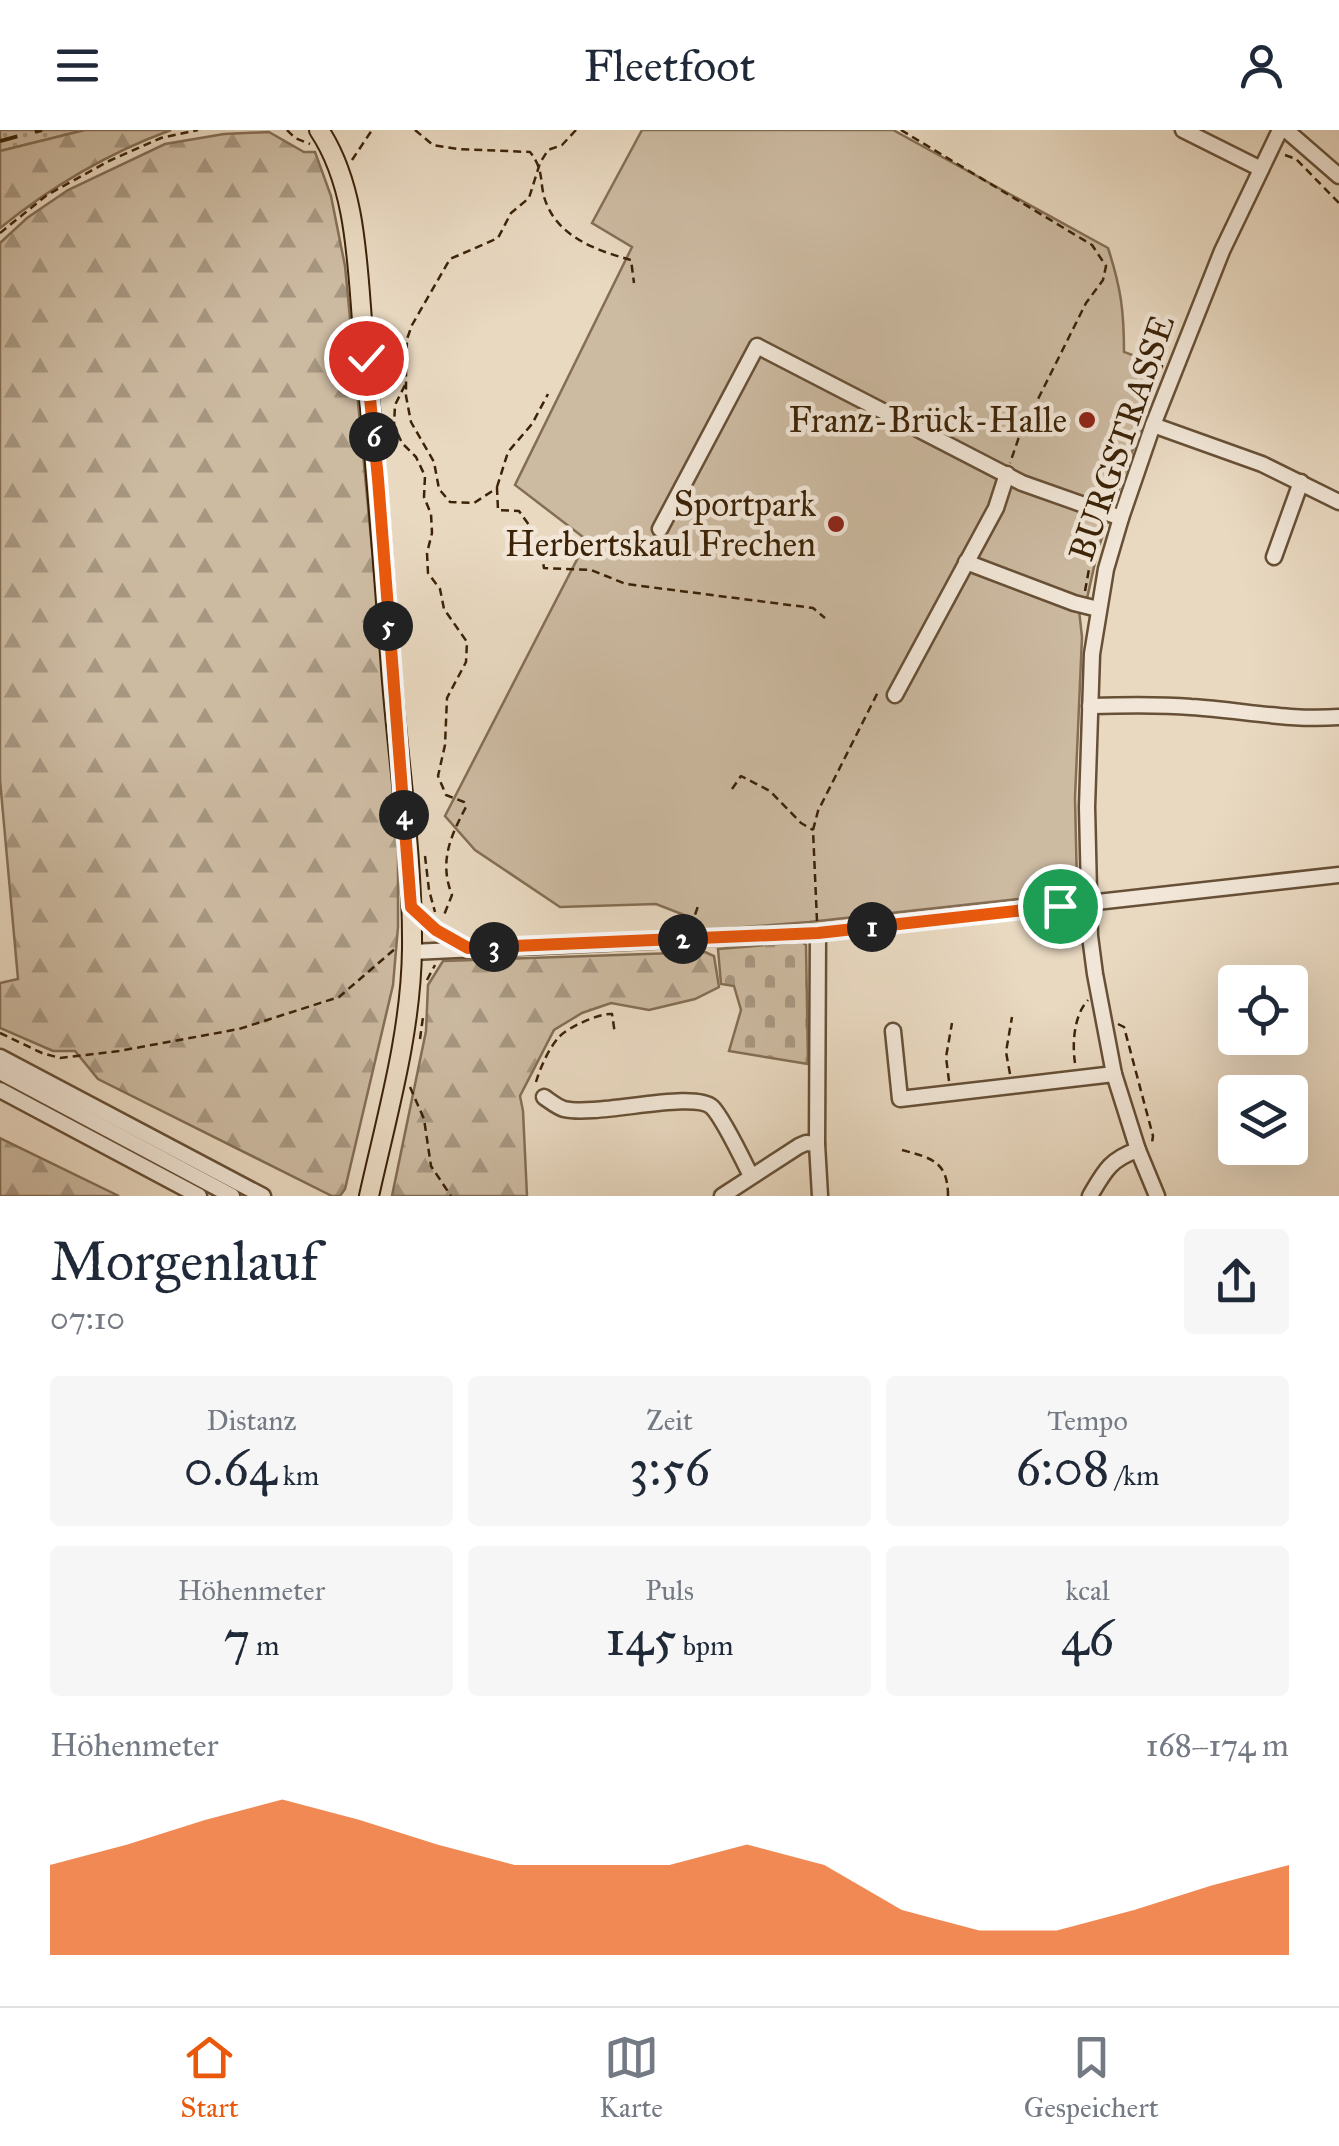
<!DOCTYPE html>
<html lang="de">
<head>
<meta charset="utf-8">
<style>
	:root { --surface:#fff; --page:#f6f6f7; --text:#1f2937; --muted:#747a83; --line:#e0e1e3; --accent:#ea580c }
	body { margin:0; font-family:"IM FELL Great Primer",serif; background:var(--page); color:var(--text); height:100vh; display:flex; flex-direction:column; font-size:38px; white-space:nowrap }
	* { box-sizing:border-box; margin:0 }
	p { font-size:32px; color:var(--muted) }
	.icon { flex:none; width:55px; height:55px; fill:none; stroke:currentColor; stroke-width:2; stroke-linecap:round; stroke-linejoin:round }
	.map { position:relative; height:1066px; overflow:hidden }
	.side { display:flex; flex-direction:column; background:var(--surface); flex:1 }
	.side>* { flex:none }
	.tools { position:absolute; left:1218px; top:835px; display:grid; gap:20px }
	.tools a { display:grid; place-items:center; width:90px; height:90px; border-radius:10px; background:var(--surface); box-shadow:0 10px 40px #0002; font-size:50px }
	.pin { position:absolute; display:grid; place-items:center; width:85px; height:85px; color:#fff; margin:-42px; border:5px solid #fff; border-radius:50%; box-shadow:0 2px 10px #0007 }
	.km { position:absolute; width:50px; height:50px; margin:-25px; border-radius:50%; background:#222; color:#fff; font-size:28px; line-height:50px; text-align:center }
	.round { display:grid; place-items:center; flex:none; width:105px; height:105px; border-radius:10px; background:var(--page) }
	.overview { display:flex; align-items:center; justify-content:space-between; height:170px; padding:0 50px }
	h1 { font-size:55px; font-weight:600; line-height:75px }
	.metrics { display:grid; grid-template-columns:repeat(3,1fr); gap:15px; height:170px; padding:10px 50px }
	.metrics div { display:grid; align-content:center; border-radius:10px; background:var(--page); text-align:center }
	.metrics b { font-size:50px; font-weight:600 }
	.metrics small { font-size:28px; font-weight:400 }
	.metrics p { font-size:28px }
	.chart { height:280px; padding:20px 50px }
	.chart p { display:flex; justify-content:space-between }
	.chart svg { width:100%; height:180px; margin-top:10px; fill:var(--accent); opacity:.7 }
	header { display:flex; justify-content:space-between; align-items:center; height:130px; padding:0 50px; background:var(--surface); font-size:45px; font-weight:600 }
	.tabs { display:flex; justify-content:space-around; align-items:center; height:140px; border-top:2px solid var(--line); background:var(--surface); font-size:28px; color:var(--muted) }
	.tabs a { display:grid; justify-items:center; gap:5px }
	.tabs .current { color:var(--accent) }
	.map>svg:first-child { display:block }
</style>
</head>
<body>
<header><svg class="icon" aria-label="menu" viewBox="0 0 24 24"><path d="M4 6h16M4 12h16M4 18h16"/></svg>Fleetfoot<svg class="icon" aria-label="person" viewBox="0 0 24 24"><circle cx="12" cy="8" r="4"/><path d="M4 21q1-7 8-7t8 7"/></svg></header>
<div class="map">
<svg width="1339" height="1066" viewBox="0 0 1339 1066">
	<defs>
		<pattern id="grass-dots" width="8" height="8" patternUnits="userSpaceOnUse" patternTransform="scale(2.5)"><rect width="8" height="8" fill="#ccbaa1"/><path d="M2 2h.1M6 6h.1" fill="none" stroke="#a79781" stroke-width="1.8" stroke-linecap="round"/></pattern>
		<pattern id="forest-firs" width="22" height="20" patternUnits="userSpaceOnUse" patternTransform="scale(2.5)"><rect width="22" height="20" fill="#ccbaa1"/><path d="M5 1l3.5 6h-7zM16 11l3.5 6h-7z" fill="#a79781"/></pattern>
		<pattern id="cemetery-stones" width="16" height="16" patternUnits="userSpaceOnUse" patternTransform="scale(2.5)"><rect width="16" height="16" fill="#ccbaa1"/><path d="M2 7V4a2 2 0 0 1 4 0v3zM10 15v-3a2 2 0 0 1 4 0v3z" fill="#a79781"/></pattern>
	</defs>
	<rect width="100%" height="100%" fill="#e9d9c1"/>
	<filter id="stains"><feTurbulence type="fractalNoise" baseFrequency=".002" numOctaves="4"/><feColorMatrix values="0 0 0 0 .2 0 0 0 0 .09 0 0 0 0 .02 0 0 0 .5 -.17"/></filter>
	<radialGradient id="worn" r=".72"><stop offset=".6" stop-color="#630" stop-opacity="0"/><stop offset="1" stop-color="#630" stop-opacity=".3"/></radialGradient>
	<!-- grass -->
	<path fill="url(#grass-dots)" stroke="#846e54" stroke-width="2.5" d="M0,0H85L0,21Z"/>
	<!-- forest -->
	<g fill="url(#forest-firs)" stroke="#846e54" stroke-width="2.5">
		<path d="M85,0H171C108,23 52,56 0,98V21Z"/>
		<path d="M269,2L304,22H315L331,66L345,136L387,575L398,722V797L393,855L345,1059L340,1066H332L98,949L75,921H53L0,898V853L18,849L0,650V113L27,88L68,60L165,14L224,4Z"/>
		<path d="M705,822L714,826L719,857L695,869L649,880L611,873L582,883L554,900L520,966L523,981L527,1066H392L426,901L428,855L443,831Z"/>
		<path d="M0,1008L119,1066H0Z"/>
	</g>
	<!-- cemetery -->
	<path fill="url(#cemetery-stones)" stroke="#846e54" stroke-width="2.5" d="M802,812L806,815L808,934L729,921L741,880L734,856L721,854L718,819Z"/>
	<!-- garden -->
	<path fill="#ccbaa1" stroke="#846e54" stroke-width="2.5" d="M642,0H893L1108,118C1121,158 1124,181 1124,222L1162,236L1098,419L1086,473L1079,480L1082,507L1075,668L1077,756L1074,763L809,792L682,802L687,786L656,774L560,777L475,720L445,686L587,410L515,355L632,117L592,93Z"/>
	<g fill="none" stroke-linecap="round" stroke-linejoin="round">
		<defs>
			<g id="minor">
				<path d="M1183,0L1261,39"/>
				<path d="M1286,0L1339,46"/>
				<path d="M1153,295L1262,334L1339,372"/>
				<path d="M660,399L757,216L1022,353L1121,388"/>
				<path d="M1274,427L1301,352"/>
				<path d="M966,432L1074,473L1098,479"/>
				<path d="M895,565L996,378L1007,344"/>
				<path d="M1090,576C1124,575 1157,574 1191,577C1241,580 1289,591 1339,587"/>
				<path d="M411,777L436,800L468,818"/>
				<path d="M818,803L817,1014L820,1066"/>
				<path d="M412,822L818,803L1339,745"/>
				<path d="M893,901L900,969L1114,944"/>
				<path d="M0,927L263,1066"/>
				<path d="M0,942L232,1066"/>
				<path d="M0,960L199,1066"/>
				<path d="M544,967C550,971 557,977 564,979C597,987 693,960 712,977C723,988 743,1030 751,1046"/>
				<path d="M722,1066L799,1016L806,1013L817,1014"/>
				<path d="M1090,1066C1104,1042 1110,1029 1138,1020"/>
				<path d="M1157,1066L1138,1020L1114,944L1095,844L1090,806L1087,677L1092,524L1106,439L1121,388L1153,295L1222,121L1280,0"/>
			</g>
			<path id="major" d="M319,0C359,60 357,144 364,213C375,322 383,430 391,539C398,632 413,726 412,819C411,903 387,985 369,1066"/>
		</defs>
		<!-- minor casing -->
		<use href="#minor" stroke="#675036" stroke-width="19"/>
		<!-- major casing -->
		<use href="#major" stroke="#3c2307" stroke-width="22"/>
		<!-- path -->
		<g stroke="#3c2307" stroke-width="2.5" stroke-dasharray="8 5" stroke-linecap="butt">
			<path d="M287,0L295,8L310,14"/>
			<path d="M415,0L433,15L458,19L530,22C546,42 538,55 547,75C561,108 598,121 631,130L634,153"/>
			<path d="M576,0L562,15L548,20L540,33L529,68L511,83L498,108L450,129L412,195L407,209L406,238V266L411,292L434,332L439,359L450,372L474,373L497,358L498,380L519,381L539,409L544,438L591,440L626,454L813,478L825,488"/>
			<path d="M901,0L1092,115L1106,136L1103,150L1086,173L1019,307L1010,333"/>
			<path d="M1285,25L1296,29L1339,73"/>
			<path d="M352,30L372,0"/>
			<path d="M0,103L47,65L109,31L161,8L198,0"/>
			<path d="M405,255L395,275L394,296L402,313L416,327L425,346L424,367L431,384L432,403L427,423L428,443L440,459L444,479L467,512L466,532L447,568L445,615L438,646L446,665L464,672L466,677C450,707 439,732 452,765L444,785"/>
			<path d="M497,357L508,322L532,294L548,264"/>
			<path d="M1110,370L1157,237L1163,236"/>
			<path d="M1085,461L1093,417L1101,396"/>
			<path d="M732,659L741,646L770,661L801,693L813,700"/>
			<path d="M425,726L429,760L435,782"/>
			<path d="M817,791L813,700L818,681L878,562"/>
			<path d="M691,797L699,773"/>
			<path d="M427,850L435,835"/>
			<path d="M1118,894L1124,897L1153,1006L1152,1013"/>
			<path d="M0,903L42,923L60,928L119,921L239,899L339,867L396,818"/>
			<path d="M420,909L423,887"/>
			<path d="M1075,933C1072,913 1074,885 1088,870"/>
			<path d="M1010,944L1006,922L1012,887"/>
			<path d="M949,951L946,927L952,893"/>
			<path d="M536,952C540,938 549,918 559,907C568,897 600,883 612,884L615,904"/>
			<path d="M410,957L424,989L431,1036L451,1066"/>
			<path d="M902,1020C931,1028 948,1031 948,1066"/>
		</g>
		<!-- minor -->
		<use href="#minor" stroke="#f1e6d7" stroke-width="14"/>
		<!-- major -->
		<use href="#major" stroke="#e9d9c1" stroke-width="18"/>
		<!-- rail -->
		<path stroke="#3c2307" stroke-width="4" stroke-dasharray="18 18" stroke-linecap="butt" d="M0,11L42,0"/>
	</g>
	<g fill="none" stroke-linecap="round" stroke-linejoin="round">
		<defs>
			<path id="route" d="M366,228L378,349L411,777L436,800L468,818L818,803L1060,776"/>
		</defs>
		<!-- route casing -->
		<use href="#route" stroke="#fff" stroke-width="20"/>
		<!-- route -->
		<use href="#route" stroke="#ea580c" stroke-width="12"/>
	</g>
	<!-- markers -->
	<g fill="#8f2418" stroke="#f1e6d7" stroke-width="4">
		<circle cx="1087" cy="290" r="10"/>
		<circle cx="836" cy="394" r="10"/>
	</g>
	<g text-anchor="middle" dominant-baseline="central" stroke-width="9" stroke-linejoin="round" paint-order="stroke">
		<!-- poi labels -->
		<g font-size="35" fill="#3c2307" stroke="#f1e6d7" text-anchor="end">
			<text x="1067" y="290">Franz-Brück-Halle</text>
			<text x="816" y="374">Sportpark<tspan x="816" dy="40">Herbertskaul Frechen</tspan></text>
		</g>
		<!-- street labels -->
		<g font-size="35" fill="#3c2307" stroke="#f1e6d7">
			<text transform="translate(1122 308) rotate(-71)">BURGSTRASSE</text>
		</g>
	</g>
	<rect width="100%" height="100%" filter="url(#stains)"/>
	<rect width="100%" height="100%" fill="url(#worn)"/>
</svg>
<div class="tools">
<a><svg class="icon" aria-label="locate" viewBox="0 0 24 24"><circle cx="12" cy="12" r="6"/><path d="M12 2v4M12 18v4M2 12h4M18 12h4"/></svg></a>
<a><svg class="icon" aria-label="layers" viewBox="0 0 24 24"><path d="M12 4l9 5-9 5-9-5zM3 14l9 5 9-5"/></svg></a>
</div>
<div class="pin" style="left:1060px;top:776px;background:#1e9e55"><svg class="icon" aria-label="arrive" viewBox="0 0 24 24"><path d="M6 21V4h12l-3 4 3 4H6"/></svg></div>
<div class="pin" style="left:366px;top:228px;background:#d93025"><svg class="icon" aria-label="check" viewBox="0 0 24 24"><path d="M5 12l5 5 9-10"/></svg></div>
<b class="km" style="left:872px;top:797px">1</b>
<b class="km" style="left:683px;top:809px">2</b>
<b class="km" style="left:494px;top:817px">3</b>
<b class="km" style="left:404px;top:685px">4</b>
<b class="km" style="left:388px;top:496px">5</b>
<b class="km" style="left:374px;top:307px">6</b>
</div>
<section class="side">
<div class="overview"><div><h1>Morgenlauf</h1><p>07:10</p></div><a class="round"><svg class="icon" aria-label="share" viewBox="0 0 24 24"><path d="M12 15V3M7 8l5-5 5 5M5 13v7h14v-7"/></svg></a></div>
<div class="metrics">
<div><p>Distanz</p><b>0.64<small> km</small></b></div>
<div><p>Zeit</p><b>3:56</b></div>
<div><p>Tempo</p><b>6:08<small> /km</small></b></div>
</div>
<div class="metrics">
<div><p>Höhenmeter</p><b>7<small> m</small></b></div>
<div><p>Puls</p><b>145<small> bpm</small></b></div>
<div><p>kcal</p><b>46</b></div>
</div>
<div class="chart"><p><span>Höhenmeter</span>168–174 m</p>
<svg viewBox="0 0 160 44" preserveAspectRatio="none"><path d="M0 44V22L10 17L20 11L30 6L40 11L50 17L60 22L70 22L80 22L90 17L100 22L110 33L120 38L130 38L140 33L150 27L160 22V44z"/></svg>
</div>
</section>
<nav class="tabs">
<a class="current"><svg class="icon" aria-label="home" viewBox="0 0 24 24"><path d="M3 11l9-7 9 7M6 9v11h12V9"/></svg>Start</a>
<a><svg class="icon" aria-label="map" viewBox="0 0 24 24"><path d="M3 6l6-2 6 2 6-2v14l-6 2-6-2-6 2zM9 4v14M15 6v14"/></svg>Karte</a>
<a><svg class="icon" aria-label="saved" viewBox="0 0 24 24"><path d="M7 4h10v16l-5-4-5 4z"/></svg>Gespeichert</a>
</nav>
</body>
</html>
